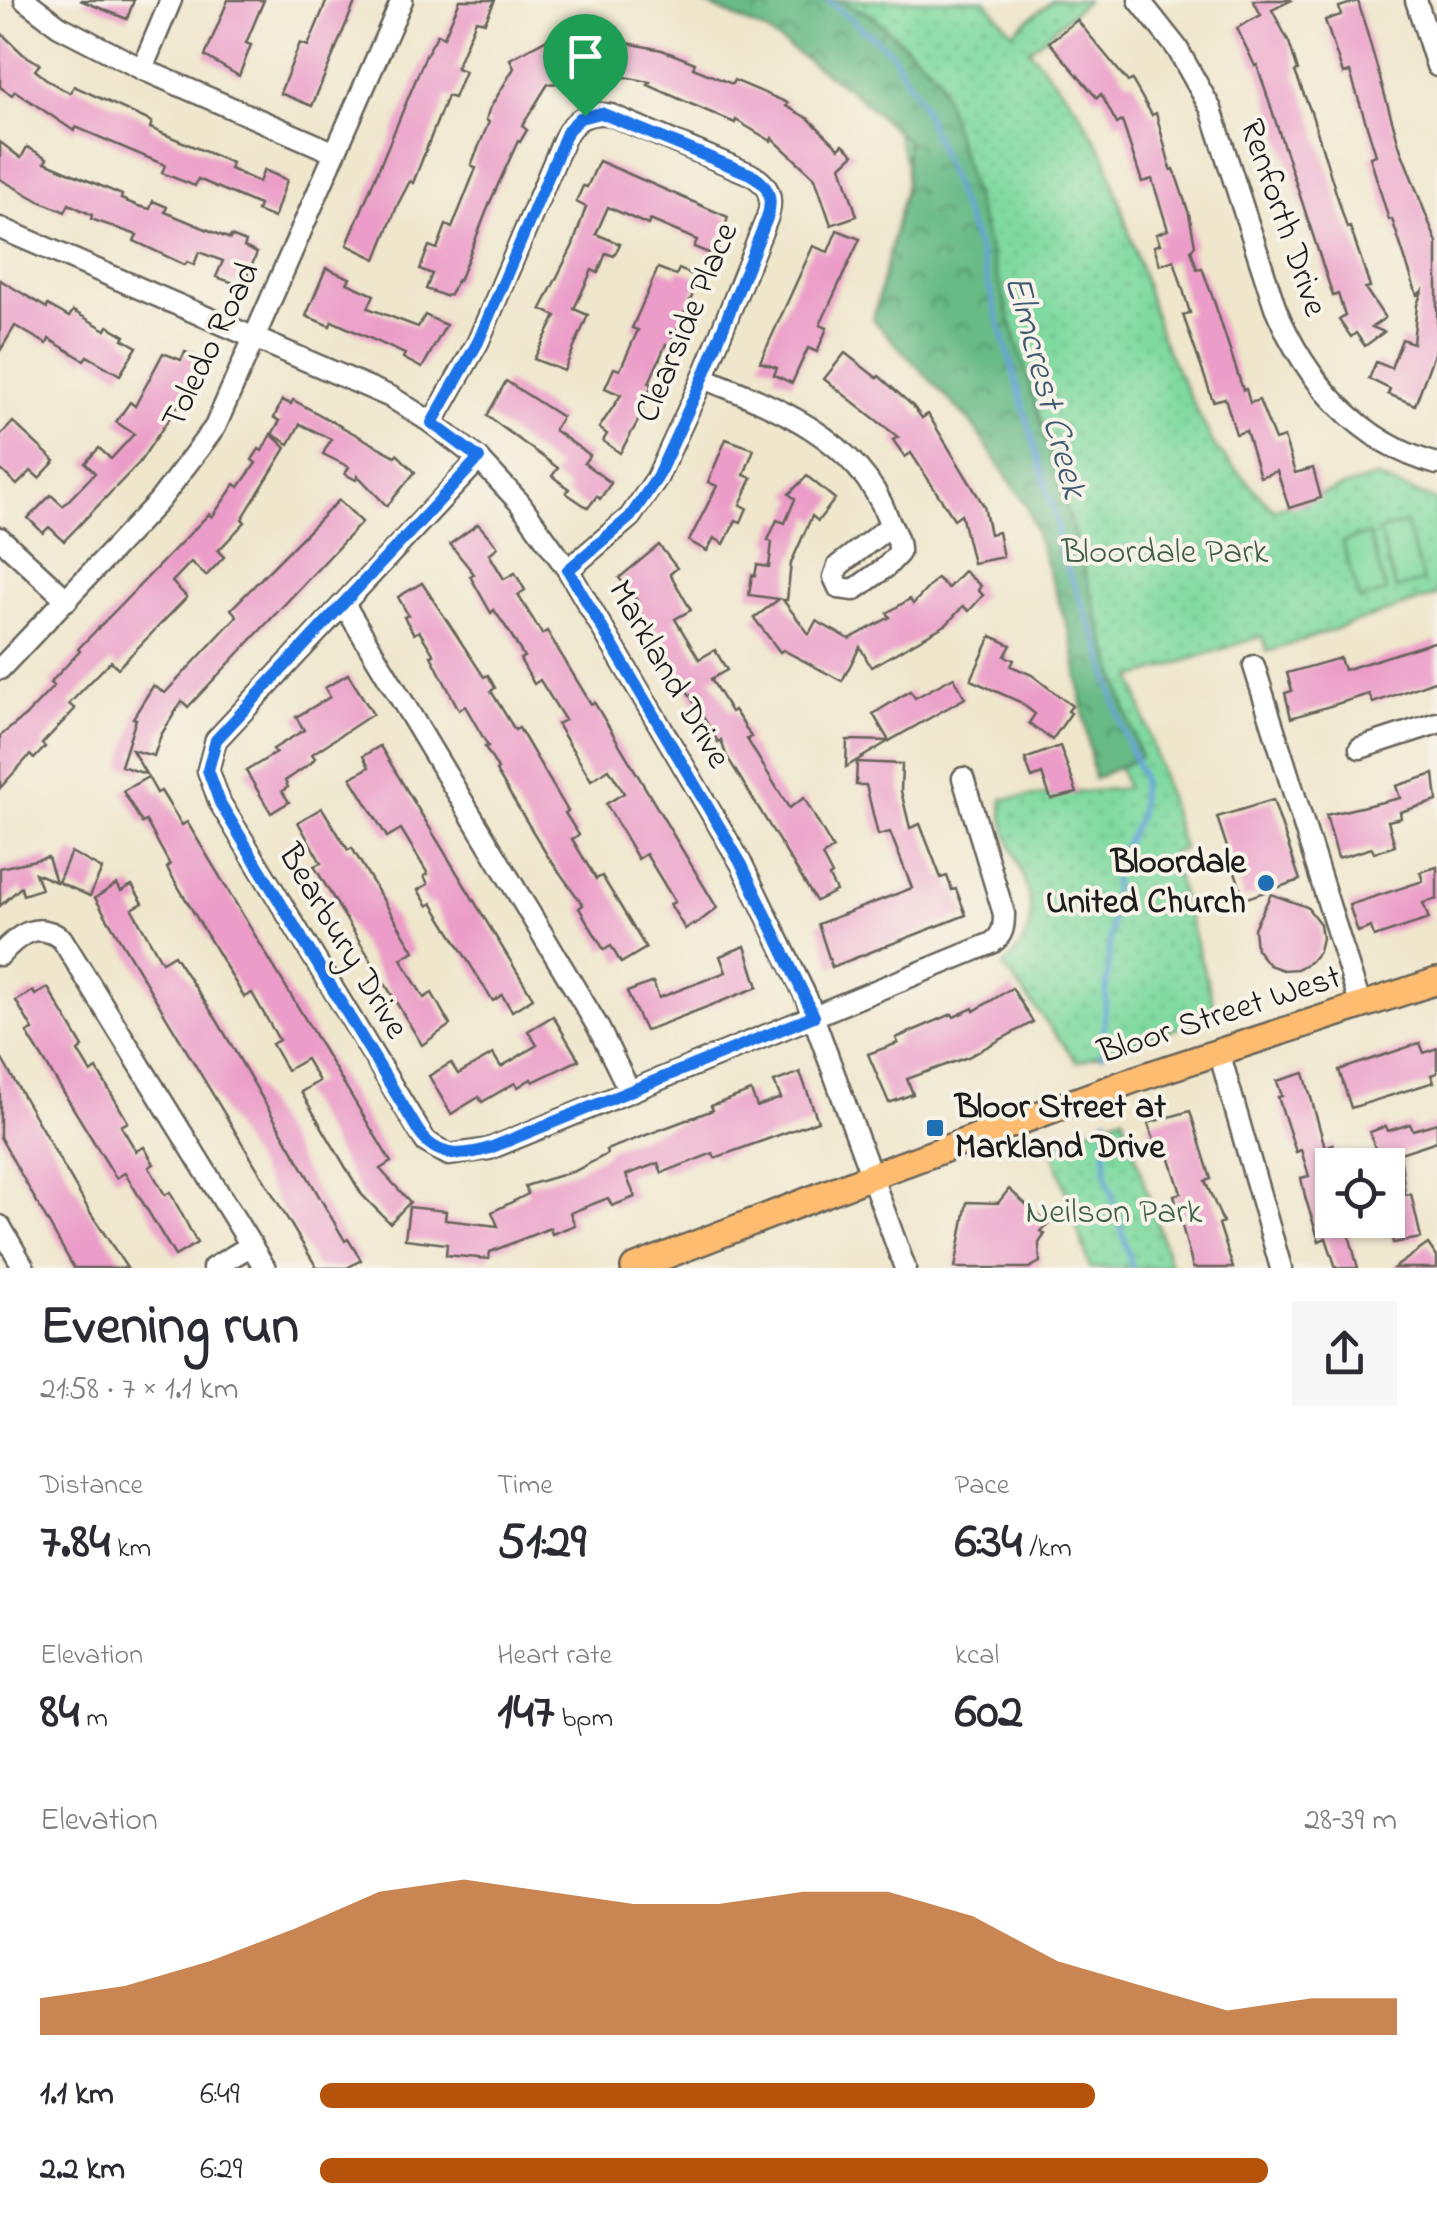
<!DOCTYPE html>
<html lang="en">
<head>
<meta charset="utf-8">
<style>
	:root { --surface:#fff; --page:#f7f7f7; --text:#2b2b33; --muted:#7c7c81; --accent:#b45309 }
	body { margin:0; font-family:"Indie Flower",sans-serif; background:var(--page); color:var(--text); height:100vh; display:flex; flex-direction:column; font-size:38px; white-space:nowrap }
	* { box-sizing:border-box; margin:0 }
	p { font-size:32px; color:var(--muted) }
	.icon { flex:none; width:55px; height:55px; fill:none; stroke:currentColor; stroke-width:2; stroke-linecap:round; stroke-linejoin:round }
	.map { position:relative; height:1268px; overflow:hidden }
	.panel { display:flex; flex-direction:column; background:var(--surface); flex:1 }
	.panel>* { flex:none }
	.tools { position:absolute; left:1315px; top:1148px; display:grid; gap:20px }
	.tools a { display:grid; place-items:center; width:90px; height:90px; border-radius:0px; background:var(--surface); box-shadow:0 2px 8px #0004; font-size:50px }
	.pin { position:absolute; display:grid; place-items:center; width:85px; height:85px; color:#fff; margin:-102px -42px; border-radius:50% 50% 50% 0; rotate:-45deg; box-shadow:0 0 10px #0007 }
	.pin .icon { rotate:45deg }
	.round { display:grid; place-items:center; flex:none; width:105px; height:105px; border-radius:0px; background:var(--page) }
	.summary { display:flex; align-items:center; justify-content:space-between; height:170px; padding:0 40px }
	h1 { font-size:55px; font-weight:700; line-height:75px }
	.metrics { display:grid; grid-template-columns:repeat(3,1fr); gap:15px; height:170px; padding:10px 40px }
	.metrics div { display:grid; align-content:center }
	.metrics b { font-size:50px; font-weight:700 }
	.metrics small { font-size:28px; font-weight:400 }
	.metrics p { font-size:28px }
	.chart { height:280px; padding:20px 40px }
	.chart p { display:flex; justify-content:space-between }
	.chart svg { width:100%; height:180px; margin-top:10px; fill:var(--accent); opacity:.7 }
	ul { padding:0 40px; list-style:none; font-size:32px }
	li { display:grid; grid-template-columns:160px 120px 1fr; align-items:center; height:75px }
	li i { height:25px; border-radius:12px; background:var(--accent) }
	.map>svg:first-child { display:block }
</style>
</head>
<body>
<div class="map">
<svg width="1437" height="1268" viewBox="0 0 1437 1268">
	<defs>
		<pattern id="green-dots" width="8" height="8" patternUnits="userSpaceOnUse" patternTransform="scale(2.5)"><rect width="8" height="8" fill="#80daa0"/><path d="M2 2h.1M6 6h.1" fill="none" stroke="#6eba89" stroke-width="1.8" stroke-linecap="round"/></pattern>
		<pattern id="forest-crowns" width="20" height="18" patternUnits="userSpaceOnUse" patternTransform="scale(2.5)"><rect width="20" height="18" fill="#68ba86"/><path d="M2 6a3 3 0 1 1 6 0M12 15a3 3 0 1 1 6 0" fill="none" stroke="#55966d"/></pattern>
	</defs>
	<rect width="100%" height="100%" fill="#f7f3e8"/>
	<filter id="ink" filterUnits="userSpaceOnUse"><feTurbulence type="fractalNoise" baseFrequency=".01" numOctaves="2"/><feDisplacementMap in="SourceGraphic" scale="20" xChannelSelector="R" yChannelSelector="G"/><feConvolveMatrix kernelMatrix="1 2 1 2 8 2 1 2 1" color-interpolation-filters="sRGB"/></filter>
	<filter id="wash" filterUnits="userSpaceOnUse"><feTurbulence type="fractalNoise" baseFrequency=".0048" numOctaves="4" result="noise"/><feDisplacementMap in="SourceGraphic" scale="40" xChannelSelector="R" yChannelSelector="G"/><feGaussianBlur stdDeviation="2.25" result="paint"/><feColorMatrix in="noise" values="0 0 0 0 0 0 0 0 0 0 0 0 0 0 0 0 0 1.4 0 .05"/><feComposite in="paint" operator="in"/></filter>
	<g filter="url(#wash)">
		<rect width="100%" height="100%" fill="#efe6cc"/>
		<!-- green -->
		<g fill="url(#green-dots)" stroke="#4e7b5e" stroke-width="2.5">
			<path d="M721,0H985L1013,32L1052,0H1087L1029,50L1078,109L1106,158L1163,342L1215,447L1273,509L1375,477L1437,501V595L1267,652L1262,636L1133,678L1183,849L1170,854L1217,1015L1077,1062L1003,966C1067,911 999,858 1002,799L1126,788L996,390L929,234L882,88Z"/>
			<path d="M1123,1116L1171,1268H1090L1051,1144Z"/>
		</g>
		<!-- forest -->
		<path fill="url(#forest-crowns)" stroke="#426b51" stroke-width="2.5" d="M697,0H838L870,14L938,75L1140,757L1094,779L1072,641L1027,506L971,423L873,320L906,184L907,141L853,92L765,31Z"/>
		<!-- pitch -->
		<g fill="#80daa0" stroke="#4e7b5e" stroke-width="2.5">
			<path d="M1405,523L1423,581L1396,589L1379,531Z"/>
			<path d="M1369,534L1386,592L1360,600L1342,542Z"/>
		</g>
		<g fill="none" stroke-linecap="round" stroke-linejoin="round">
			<!-- stream -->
			<g stroke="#68a3d8" stroke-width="5">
				<path d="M828,0L890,51L921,102L979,252L1057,524L1059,548L1100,647L1123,730L1142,778L1139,816L1115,864L1102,1055"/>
				<path d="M1106,1118V1174L1132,1268"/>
			</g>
		</g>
		<g id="blocks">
			<!-- building -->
			<g fill="#eb9cc8">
				<path d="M80,0H134L127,19Z"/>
				<path d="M228,0H264L246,43L251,45L239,76L205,56Z"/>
				<path d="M327,0H356L312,106L280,93L300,43L308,46Z"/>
				<path d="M460,0H495L485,22L476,20L456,68L465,71L454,98L447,96L413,183L410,181L398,204L376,259L347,245L426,55L438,34L444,37Z"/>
				<path d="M1253,0H1292L1272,10L1289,42L1298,71L1295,72L1311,112L1347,228L1350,227L1361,259L1370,287L1365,288L1385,318L1372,327L1384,332L1365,346L1356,333L1351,337L1339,320L1345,316L1338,294L1333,296L1257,65L1255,66L1237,28L1261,15Z"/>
				<path d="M1358,1L1400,148L1437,243V346L1415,405L1388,394L1390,389L1369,379L1376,362L1391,368L1402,339L1413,343L1417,305L1422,291L1417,295L1392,219L1389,220L1370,157L1376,155L1350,72L1343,74L1325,20L1341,15L1339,7Z"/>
				<path d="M1077,20L1128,82L1132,80L1152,115L1156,113L1171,170L1174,169L1189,214L1195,245L1191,250L1197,269L1202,268L1213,298L1243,390L1246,389L1250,403L1259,400L1275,440L1284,437L1295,473L1313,468L1321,498L1289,508L1277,471L1260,477L1246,431L1236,434L1225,398L1213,401L1183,315L1190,313L1174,260L1160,265L1154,246L1160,244L1156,234L1168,230L1152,179L1142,182L1122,121L1117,124L1101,94L1097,98L1049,42Z"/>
				<path d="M0,32L23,54L40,64L35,70L50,82L70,93L74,86L152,122L150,128L232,163L230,169L259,182L264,170L287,180L274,218L257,211L259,205L198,179L195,186L162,173L165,165L76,127L74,131L15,91L12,95L0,87Z"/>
				<path d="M549,38L554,47L602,38L662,50L695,63L693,68L732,84L734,80L788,103L786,106L809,119L839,148L843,144L854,154L841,166L857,216L831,225L815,178L772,138L771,141L736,120L735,123L684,101L648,85L650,82L601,72L564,79L559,83L548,84L522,126L527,130L520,142L518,141L491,200L459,281L457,280L450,295L445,296L426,289L432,274L420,269L429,246L437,249L446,225L452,228L476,168L471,165L489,122L486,120L489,110L514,68L510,59Z"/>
				<path d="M0,142L21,158L27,147L47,158L45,162L122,195L121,199L138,206L150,209L153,201L167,207L165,212L230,239L231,236L246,242L244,247L257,253L243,286L216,277L223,261L199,252L194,265L187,262L185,265L134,241L137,235L91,219L92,215L69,204L65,212L39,201L0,179Z"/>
				<path d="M599,161L728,217L716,256L694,247L697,240L650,220L648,225L608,207L596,234L620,244L614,256L606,253L598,273L592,270L574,309L588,315L564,371L534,359L556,316L541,309L573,245L586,207L576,202L583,186L587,187Z"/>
				<path d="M837,230L860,239L820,325L827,328L817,352L808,348L792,383L774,375L777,368L760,362L813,246L828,252Z"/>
				<path d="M326,268L350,278L347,283L374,295L368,308L418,327L425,315L446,325L422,368L403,358L405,354L332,321L330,326L306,316Z"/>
				<path d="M658,268L676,275L679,269L700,278L670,345L666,344L649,383L652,384L637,423L620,453L603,441L607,434L599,428L621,395L605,388L614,368L620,370L638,330L632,328Z"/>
				<path d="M0,280L47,308L48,305L69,317L73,311L106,330L108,326L125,336L123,339L137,347L120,375L87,356L84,360L49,339L47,344L15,326L0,351Z"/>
				<path d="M185,352L203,360L194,382L139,463L64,541L49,527L43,533L28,518L51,495L63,506L95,473L85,463L99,448L111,459L134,434L116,422L130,402L135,406L163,353L181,360Z"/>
				<path d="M845,353L877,378L879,376L913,406L922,418L928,414L984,506L990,534L998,532L1003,557L973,563L961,514L954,519L911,453L905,457L893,440L898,437L824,379Z"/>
				<path d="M506,381L562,417L554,430L590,455L584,463L611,483L600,499L597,496L588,508L566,493L569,489L552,476L558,468L487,416Z"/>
				<path d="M282,400L291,404L293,400L395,456L397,454L415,472L387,506L358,476L356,480L345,474L349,467L323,454L331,439L300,424L289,444L272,434L280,421L274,418Z"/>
				<path d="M13,422L55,461L39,478L31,471L17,485L0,469V436Z"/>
				<path d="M271,434L286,448L242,519L245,522L218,551L224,557L206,576L191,562L172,582L187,597L118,668L111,661L69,704L75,709L42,744L45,747L34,759L30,755L0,788V736L25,716L54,686L50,683L80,651L78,649L209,514L212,517L235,484L239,487L256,463L252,460L259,449L262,451Z"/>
				<path d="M726,439L754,449L744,475L752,478L740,505L747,508L741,522L736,520L724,544L714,538L707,551L689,541L717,486L708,482Z"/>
				<path d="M807,476L835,499L818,521L812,516L791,563L787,600H783L809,634L816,621L849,639L890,617L887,613L910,599L913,604L937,578L948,588L964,571L981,586L978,590L983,595L969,611L963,606L947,624L871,667L860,647L842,681L783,650L780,652L754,618L779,599L749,595L752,575L755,576L757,565L769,567L772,542L768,540L777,520L785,523L795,499L789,494Z"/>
				<path d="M339,500L362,522L188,707L182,701L161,735L154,756L132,750L146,774L121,766L136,719L133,718L153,686L165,693L237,616L231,609Z"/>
				<path d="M478,524L498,547L489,554L504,579L515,573L525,590L518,595L542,634L547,631L591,704L594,702L717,908L695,925L694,923L685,929L670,904L675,902L646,854L638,859L606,804L624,793L609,769L591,780L557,724L565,720L540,680L534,684L520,659L524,657L510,633L494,610L491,613L470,576L474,574L450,544Z"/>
				<path d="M659,545L677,568L670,574L691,610L675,619L699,659L715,650L727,670L711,679L731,712L734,710L742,722L751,737L747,739L789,808L804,798L833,849L822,856L832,875L829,877L836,891L816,901L726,755L721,740L718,742L636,606L640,604L619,578Z"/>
				<path d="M422,583L484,677L488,675L495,688L491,691L515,730L519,728L568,811L565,813L579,835L572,839L596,879L602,876L646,948L621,963L611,946L604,950L579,908L583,905L547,855L496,771L498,769L485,747L488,746L465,706L459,710L431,656L434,655L419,631L414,634L404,617L408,615L398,597Z"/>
				<path d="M991,636L1011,645L1005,656L1014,660L1011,666L1032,675L1072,706L1068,711L1071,713L1052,740L1029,723L1035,714L1020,702L971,680Z"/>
				<path d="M1437,641V680L1373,703L1369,694L1291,718L1285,693L1292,691L1287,673L1340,658L1344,670Z"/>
				<path d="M348,674L373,714L312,754L315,758L311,763L285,781L288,787L282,791L289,802L271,813L246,771L276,753L273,749L304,730L296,717L330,697L325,688Z"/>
				<path d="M954,677L965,698L889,741L873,714L910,691L915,698Z"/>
				<path d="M847,740L889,741L846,767Z"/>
				<path d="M380,746L533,998L512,1011L502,995L493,1001L432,903L428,906L418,890L428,884L424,876L428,874L401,829L387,837L351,778L369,767L363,756Z"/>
				<path d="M1060,746L1077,793L1051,799L1042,774L1032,778L1025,759Z"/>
				<path d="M857,762L902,764L901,791L910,828L920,824L941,878L947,876L952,890L956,889L966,915L832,967L818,924L912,888L890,832L878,835L866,785H856Z"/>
				<path d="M1434,774L1437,801L1400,812L1401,818L1388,821L1395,846L1374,853L1372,848L1338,858L1326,815L1400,798L1396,786Z"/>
				<path d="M148,777L157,793L161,791L182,825L187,822L391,1162L380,1169L410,1202L390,1223L362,1195L301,1092L319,1081L306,1059L287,1070L272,1044L279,1040L252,993L244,997L167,868L170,865L146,821L142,823L123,791Z"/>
				<path d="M1273,800L1300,880L1244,899L1217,817Z"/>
				<path d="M322,808L348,850L352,848L414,951L401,959L424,998L432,993L450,1025L422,1045L314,866L321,863L298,822Z"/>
				<path d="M71,852L102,869L90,896L58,882Z"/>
				<path d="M48,857L56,882L35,873L41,889L23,895L21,887L0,906V868Z"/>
				<path d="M1437,867V899L1423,903L1429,919L1374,937L1371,927L1358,932L1349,905L1423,881L1420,872Z"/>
				<path d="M117,884L121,891L132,885L143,903L132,909L162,962L174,955L218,1022L345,1241L348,1239L361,1260L347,1268H317L95,898Z"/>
				<path d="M1271,894L1307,907L1320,924L1322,938L1319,951L1310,962L1297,969L1283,970L1269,965L1256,949L1254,928Z"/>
				<path d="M745,946L758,987L645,1031L627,992L653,982L659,998L726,972L720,956Z"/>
				<path d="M48,988L83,1047L78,1051L91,1073L97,1069L128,1122L121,1126L136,1151L144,1147L154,1164L149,1167L165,1195L170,1192L197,1243L175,1256L125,1173L116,1178L27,1033L33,1030L16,1001L33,991L35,995Z"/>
				<path d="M1012,988L1033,1022L968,1057L907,1079L913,1094L889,1103L868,1054L898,1043L896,1038L952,1014L954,1017L973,1008L974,1011Z"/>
				<path d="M553,1016L579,1060L533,1082L531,1079L518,1087L515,1083L482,1102L479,1097L451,1114L429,1076L451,1063L458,1074L493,1054L501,1067L537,1045L528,1031Z"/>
				<path d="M1420,1043L1424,1053L1437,1048V1073L1431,1075L1434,1082L1351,1108L1339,1070Z"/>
				<path d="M0,1056L90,1212L127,1268H74L0,1137Z"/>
				<path d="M800,1072L818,1121L715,1158L713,1153L662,1173L658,1163L626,1175L635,1197L612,1206L608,1198L570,1213L575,1225L552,1234L550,1228L490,1252L489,1259L446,1255L447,1244L405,1239L409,1207L446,1211L445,1220L498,1226L492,1212L528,1194L525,1186L575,1171L607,1154L606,1150L713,1110L711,1106L751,1091L757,1107L781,1098L774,1082Z"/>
				<path d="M1304,1073L1325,1147L1333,1144L1340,1165H1332V1220H1345L1358,1268H1336L1326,1238L1319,1241L1306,1200L1301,1178L1309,1176L1301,1150L1296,1152L1278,1097L1282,1096L1277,1081Z"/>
				<path d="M1190,1111L1211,1179L1205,1181L1223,1222L1219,1224L1233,1268H1193L1174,1195L1181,1193L1167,1150L1158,1153L1148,1123Z"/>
				<path d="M1437,1123V1141L1400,1153L1405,1195L1411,1194L1421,1238L1393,1243L1388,1215V1165H1380L1370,1132L1386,1126L1388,1131L1410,1124L1413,1130Z"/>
				<path d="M1009,1189L1048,1224L1041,1231L1045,1234L1039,1243L1040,1262L1029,1268H955L967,1202L998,1203Z"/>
				<path d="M1428,1244L1437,1257V1268H1394Z"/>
			</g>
		</g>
	</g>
	<g filter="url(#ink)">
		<use href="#blocks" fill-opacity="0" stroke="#66635a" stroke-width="2.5"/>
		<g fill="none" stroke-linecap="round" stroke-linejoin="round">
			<defs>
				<g id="minor">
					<path d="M25,0L59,26L142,69L335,153"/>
					<path d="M1139,0L1177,48L1211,109L1275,307C1305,380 1359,443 1437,464"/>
					<path d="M1416,0L1437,66"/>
					<path d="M142,69L171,0"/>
					<path d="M0,228L391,397L432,423L479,459L519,502L568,570L742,865L806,997L905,1268"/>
					<path d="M703,378C775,406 857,438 887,516C892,530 900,538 899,553L886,567L854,590L839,588L834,577L838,566L890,526"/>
					<path d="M432,423L478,342L564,139C574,119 589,110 611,115L750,174C769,184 774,197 767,218L703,378L657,478L630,517L568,570"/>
					<path d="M479,459L216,740L208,770L220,803L426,1142L449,1155L489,1149L992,943C1003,935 1004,927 1004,914L963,778"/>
					<path d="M0,538L67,600"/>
					<path d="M344,604L598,1027L629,1090"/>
					<path d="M1254,666L1361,1007"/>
					<path d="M0,669L159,501L215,427L402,0"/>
					<path d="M1360,748L1437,723"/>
					<path d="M0,955C18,935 37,920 62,939L265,1268"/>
					<path d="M1219,1052L1281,1268"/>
					<path d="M0,1226L24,1268"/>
					<path d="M213,1268L252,1245"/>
				</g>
				<path id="major" d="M634,1268L871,1176L1136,1079L1437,981"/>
			</defs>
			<!-- minor casing -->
			<use href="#minor" stroke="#66635a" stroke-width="25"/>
			<!-- major casing -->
			<use href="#major" stroke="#66635a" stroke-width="30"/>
			<!-- minor -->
			<use href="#minor" stroke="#fff" stroke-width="20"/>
			<!-- major -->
			<use href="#major" stroke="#febc70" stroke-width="25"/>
		</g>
	</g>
	<g fill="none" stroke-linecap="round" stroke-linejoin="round" filter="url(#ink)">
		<defs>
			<path id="route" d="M601,113L750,174C768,184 774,197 767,218L703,378L657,478L630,517L568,570L742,865L814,1016L490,1148C462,1157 437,1158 419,1132L220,803L208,770L216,740L479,458L432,423L478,342L568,130L580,118Z"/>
		</defs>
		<!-- route casing -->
		<use href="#route" stroke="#fff" stroke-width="20"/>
		<!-- route -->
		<use href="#route" stroke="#1a73e8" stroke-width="12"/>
	</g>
	<!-- markers -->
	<g fill="#1f6fb2" stroke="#f7f3e8" stroke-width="4">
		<circle cx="1266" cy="883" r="10"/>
		<rect x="925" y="1118" width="20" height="20" rx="5"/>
	</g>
	<g text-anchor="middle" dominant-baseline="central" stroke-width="8" stroke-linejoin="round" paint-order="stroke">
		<!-- street labels -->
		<g font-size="35" fill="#1c1c1c" stroke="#f7f3e8">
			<text transform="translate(1282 218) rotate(71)">Renforth Drive</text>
			<text transform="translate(688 323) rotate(-67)">Clearside Place</text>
			<text transform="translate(212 346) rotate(-64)">Toledo Road</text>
			<text transform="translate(668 675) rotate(60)">Markland Drive</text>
			<text transform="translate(342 942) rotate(59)">Bearbury Drive</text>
			<text transform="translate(1220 1016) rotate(-18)">Bloor Street West</text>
		</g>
		<!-- park labels -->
		<g font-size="35" fill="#3f5e4a" stroke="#f7f3e8">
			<text x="1165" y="553">Bloordale Park</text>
			<text x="1114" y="1213">Neilson Park</text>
		</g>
		<!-- poi labels -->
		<g font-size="35" font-weight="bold" fill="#1c1c1c" stroke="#f7f3e8" text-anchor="end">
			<text x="1246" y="863">Bloordale<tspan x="1246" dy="40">United Church</tspan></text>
			<text x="955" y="1108" text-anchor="start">Bloor Street at<tspan x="955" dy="40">Markland Drive</tspan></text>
		</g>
		<!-- water labels -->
		<g font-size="38" font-style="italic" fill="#3e5971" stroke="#f7f3e8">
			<text transform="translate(1044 387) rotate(75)">Elmcrest Creek</text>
		</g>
	</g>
</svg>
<div class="tools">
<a><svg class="icon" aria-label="locate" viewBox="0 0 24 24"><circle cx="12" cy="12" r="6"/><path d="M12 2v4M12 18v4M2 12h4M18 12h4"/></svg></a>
</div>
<div class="pin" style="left:585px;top:116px;background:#1e9e55"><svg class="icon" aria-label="arrive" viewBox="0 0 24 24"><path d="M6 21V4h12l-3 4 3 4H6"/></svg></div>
</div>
<section class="panel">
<div class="summary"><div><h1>Evening run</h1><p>21:58 · 7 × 1.1 km</p></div><a class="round"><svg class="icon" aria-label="share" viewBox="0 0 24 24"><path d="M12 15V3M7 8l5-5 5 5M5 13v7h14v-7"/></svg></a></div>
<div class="metrics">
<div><p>Distance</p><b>7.84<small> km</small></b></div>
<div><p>Time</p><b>51:29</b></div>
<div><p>Pace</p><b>6:34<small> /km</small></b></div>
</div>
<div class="metrics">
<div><p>Elevation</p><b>84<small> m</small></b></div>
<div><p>Heart rate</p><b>147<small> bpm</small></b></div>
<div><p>kcal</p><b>602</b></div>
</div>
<div class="chart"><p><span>Elevation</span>28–39 m</p>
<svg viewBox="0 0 160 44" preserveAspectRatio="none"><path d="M0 44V35L10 32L20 26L30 18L40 9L50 6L60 9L70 12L80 12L90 9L100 9L110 15L120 26L130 32L140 38L150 35L160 35V44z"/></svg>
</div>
<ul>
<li><b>1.1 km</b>6:49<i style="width:72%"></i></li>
<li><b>2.2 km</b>6:29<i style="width:88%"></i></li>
</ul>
</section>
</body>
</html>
